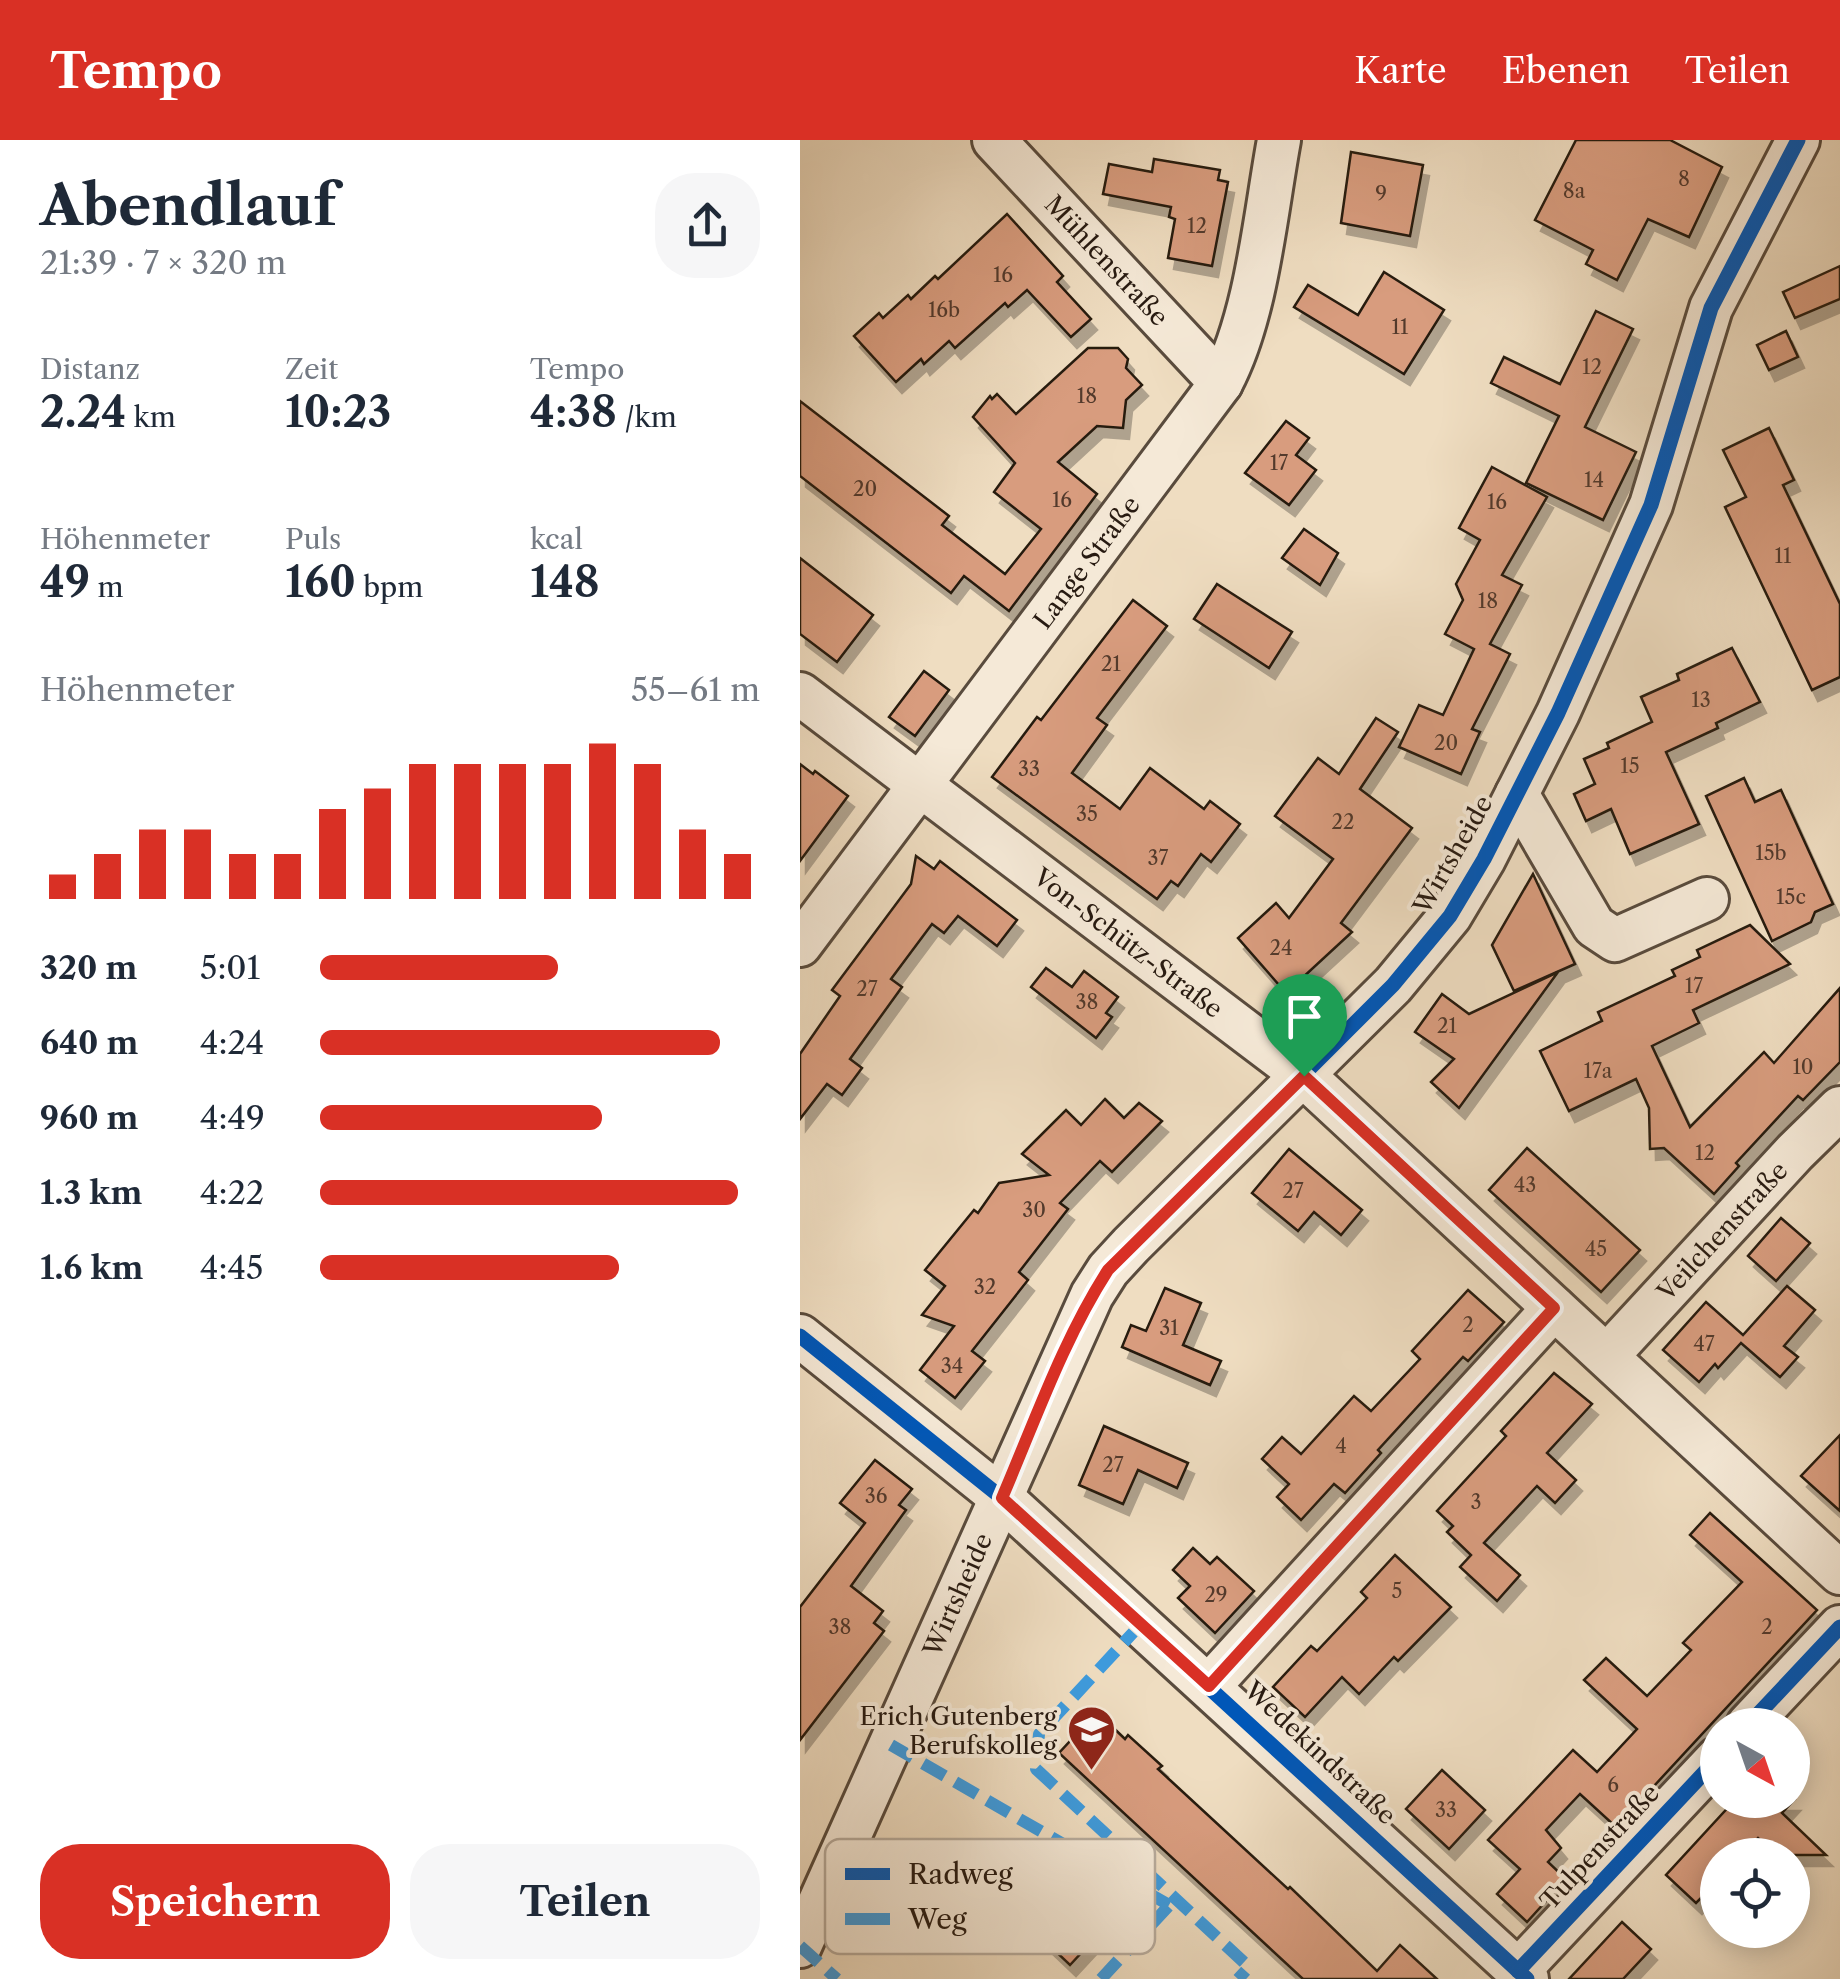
<!DOCTYPE html>
<html lang="de">
<head>
<meta charset="utf-8">
<style>
	:root { --surface:#fff; --page:#f6f6f7; --text:#1f2937; --muted:#747a83; --accent:#d93025 }
	body { margin:0; font-family:"Libre Caslon Text",serif; background:var(--page); color:var(--text); height:100vh; display:flex; flex-direction:column; font-size:38px; white-space:nowrap }
	* { box-sizing:border-box; margin:0 }
	p { font-size:32px; color:var(--muted) }
	.icon { flex:none; width:55px; height:55px; fill:none; stroke:currentColor; stroke-width:2; stroke-linecap:round; stroke-linejoin:round }
	.map { position:relative; flex:1; overflow:hidden }
	.drawer { display:flex; flex-direction:column; background:var(--surface); width:800px }
	.drawer>* { flex:none }
	.needle { width:65px; rotate:140deg }
	.controls { position:absolute; left:900px; top:1568px; display:grid; gap:20px }
	.controls a { display:grid; place-items:center; width:110px; height:110px; border-radius:50%; background:var(--surface); box-shadow:0 5px 25px #0003; font-size:50px }
	.pin { position:absolute; display:grid; place-items:center; width:85px; height:85px; color:#fff; margin:-102px -42px; border-radius:50% 50% 50% 0; rotate:-45deg; box-shadow:0 0 10px #0007 }
	.pin .icon { rotate:45deg }
	.round { display:grid; place-items:center; flex:none; width:105px; height:105px; border-radius:40px; background:var(--page) }
	.summary { display:flex; align-items:center; justify-content:space-between; height:170px; padding:0 40px }
	h1 { font-size:55px; font-weight:700; line-height:75px }
	.metrics { display:grid; grid-template-columns:repeat(3,1fr); gap:15px; height:170px; padding:10px 40px }
	.metrics div { display:grid; align-content:center }
	.metrics b { font-size:42px; font-weight:700 }
	.metrics small { font-size:28px; font-weight:400 }
	.metrics p { font-size:28px }
	.chart { height:280px; padding:20px 40px }
	.chart p { display:flex; justify-content:space-between }
	.chart svg { width:100%; height:180px; margin-top:10px; stroke:var(--accent); stroke-width:6 }
	.action { display:flex; gap:20px; margin-top:auto; padding:20px 40px }
	.action a { flex:1; height:115px; border-radius:40px; background:var(--accent); color:#fff; font-size:40px; font-weight:700; line-height:115px; text-align:center }
	.action a+a { background:var(--page); color:var(--text) }
	ul { padding:0 40px; list-style:none; font-size:32px }
	li { display:grid; grid-template-columns:160px 120px 1fr; align-items:center; height:75px }
	li i { height:25px; border-radius:12px; background:var(--accent) }
	header { display:flex; align-items:center; gap:60px; box-sizing:border-box; height:140px; padding:0 50px; background:var(--accent); color:#fff }
	header strong { font-size:48px }
	nav { display:flex; gap:55px; margin-inline-start:auto; font-size:35px }
	main { display:flex; flex:1; min-height:0 }
	.map>svg:first-child { display:block }
</style>
</head>
<body>
<header>
<strong>Tempo</strong>
<nav><a>Karte</a><a>Ebenen</a><a>Teilen</a></nav>
</header>
<main>
<section class="drawer">
<div class="summary"><div><h1>Abendlauf</h1><p>21:39 · 7 × 320 m</p></div><a class="round"><svg class="icon" aria-label="share" viewBox="0 0 24 24"><path d="M12 15V3M7 8l5-5 5 5M5 13v7h14v-7"/></svg></a></div>
<div class="metrics">
<div><p>Distanz</p><b>2.24<small> km</small></b></div>
<div><p>Zeit</p><b>10:23</b></div>
<div><p>Tempo</p><b>4:38<small> /km</small></b></div>
</div>
<div class="metrics">
<div><p>Höhenmeter</p><b>49<small> m</small></b></div>
<div><p>Puls</p><b>160<small> bpm</small></b></div>
<div><p>kcal</p><b>148</b></div>
</div>
<div class="chart"><p><span>Höhenmeter</span>55–61 m</p>
<svg viewBox="0 0 160 44" preserveAspectRatio="none"><path d="M5 44V38M15 44V33M25 44V27M35 44V27M45 44V33M55 44V33M65 44V22M75 44V17M85 44V11M95 44V11M105 44V11M115 44V11M125 44V6M135 44V11M145 44V27M155 44V33"/></svg>
</div>
<ul>
<li><b>320 m</b>5:01<i style="width:54%"></i></li>
<li><b>640 m</b>4:24<i style="width:91%"></i></li>
<li><b>960 m</b>4:49<i style="width:64%"></i></li>
<li><b>1.3 km</b>4:22<i style="width:95%"></i></li>
<li><b>1.6 km</b>4:45<i style="width:68%"></i></li>
</ul>
<div class="action"><a>Speichern</a><a>Teilen</a></div>
</section>
<div class="map">
<svg width="1040" height="1839" viewBox="0 0 1040 1839">
	<defs>
		<filter id="shadow"><feDropShadow dx="6" dy="11" stdDeviation="0" flood-color="#0004"/></filter>
	</defs>
	<rect width="100%" height="100%" fill="#efddc1"/>
	<filter id="stains"><feTurbulence type="fractalNoise" baseFrequency=".002" numOctaves="4"/><feColorMatrix values="0 0 0 0 .2 0 0 0 0 .09 0 0 0 0 .02 0 0 0 .5 -.17"/></filter>
	<radialGradient id="worn" r=".72"><stop offset=".6" stop-color="#630" stop-opacity="0"/><stop offset="1" stop-color="#630" stop-opacity=".3"/></radialGradient>
	<!-- building -->
	<g fill="#d89c7e" stroke="#271a11" stroke-width="2.5" filter="url(#shadow)">
		<path d="M776,0H870L922,27L889,97L848,79L817,140L786,124L793,110L735,80Z"/>
		<path d="M551,12L623,25L610,96L541,83Z"/>
		<path d="M354,19L420,30L418,40L428,42L412,126L368,118L375,79L369,77L371,67L303,54L309,24L352,32Z"/>
		<path d="M207,74L263,136L257,142L291,179L271,197L227,150L208,167L205,163L155,208L149,201L124,224L121,219L96,242L54,196L79,173L83,178L108,155L111,159L135,136L138,139Z"/>
		<path d="M1040,126V159L995,178L983,152Z"/>
		<path d="M584,132L644,170L604,234L494,167L508,145L558,175Z"/>
		<path d="M796,171L833,189L785,287L836,312L803,380L726,343L759,276L691,243L704,217L760,244Z"/>
		<path d="M986,191L998,217L969,230L957,205Z"/>
		<path d="M288,208H318L328,219L326,228L342,245L326,260L323,288L297,286L258,322L297,354L209,471L164,436L151,453L0,336V261L149,376L142,385L205,434L241,389L194,352L215,323L173,277L190,256L192,259L197,254L216,274Z"/>
		<path d="M486,281L509,298L496,315L516,330L489,365L445,333Z"/>
		<path d="M969,288L994,340L983,345L1040,464V537L1012,550L925,367L946,357L923,310Z"/>
		<path d="M692,327L747,357L702,435L722,445L690,504L710,514L672,589L680,592L661,634L599,607L619,565L643,575L674,509L645,494L663,460L656,444L680,400L659,388Z"/>
		<path d="M504,389L538,413L520,445L482,418Z"/>
		<path d="M0,418L73,475L37,522L0,494Z"/>
		<path d="M417,444L492,492L469,528L394,479Z"/>
		<path d="M333,460L367,486L297,578L307,585L272,633L320,669L350,628L404,669L410,661L440,684L411,722L401,714L378,746L371,741L357,759L192,637L237,577L241,580Z"/>
		<path d="M932,508L960,562L916,583L918,588L866,612L899,684L830,714L811,669L786,681L774,654L795,644L784,619L809,608L807,603L852,582L841,557L879,540L877,534Z"/>
		<path d="M124,531L149,550L115,596L89,577Z"/>
		<path d="M576,578L598,592L560,649L612,688L541,783L552,792L486,853L438,798L476,763L489,778L533,719L475,676L518,618L539,634Z"/>
		<path d="M0,624L13,634L15,631L48,656L0,721Z"/>
		<path d="M944,638L955,662L981,650L1033,764L1015,772L1011,782L972,801L906,656Z"/>
		<path d="M116,716L134,729L140,721L217,780L197,806L158,776L144,793L132,784L91,839L102,847L50,919L62,928L42,955L27,944L0,979V914L40,856L32,850L111,744Z"/>
		<path d="M733,734L775,824L714,851L692,805Z"/>
		<path d="M950,785L990,824L893,870L899,883L852,906L890,987L964,912L974,923L1040,848V922L1003,960L998,956L936,1023L939,1026L914,1054L864,1008L850,1009L849,968L836,939L769,971L740,911L802,881L798,872L875,836L872,830L900,817L897,810Z"/>
		<path d="M246,828L272,847L284,831L318,857L306,873L312,877L296,898L231,847Z"/>
		<path d="M758,832L659,968L631,942L654,919L615,892L642,854L669,874Z"/>
		<path d="M305,959L324,978L339,963L362,981L312,1032L300,1021L260,1063L268,1069L219,1132L228,1140L172,1211L185,1221L155,1258L120,1230L154,1186L122,1175L145,1146L125,1130L174,1070L178,1073L199,1043L249,1035L222,1014L266,970L281,985Z"/>
		<path d="M727,1008L840,1110L801,1152L689,1050Z"/>
		<path d="M489,1009L562,1070L541,1095L514,1072L498,1091L452,1053Z"/>
		<path d="M981,1078L1010,1103L976,1141L948,1116Z"/>
		<path d="M987,1146L1015,1170L984,1206L998,1217L980,1237L941,1203L918,1228L915,1224L899,1242L863,1210L906,1162L943,1195Z"/>
		<path d="M365,1148L401,1163L383,1205L421,1221L410,1245L322,1207L331,1185L346,1191Z"/>
		<path d="M668,1150L704,1182L668,1221L663,1217L578,1310L581,1313L545,1353L534,1344L501,1380L477,1357L489,1344L462,1319L482,1297L501,1314L554,1256L571,1271L620,1219L612,1211Z"/>
		<path d="M754,1233L792,1264L747,1313L776,1340L755,1363L737,1346L684,1403L720,1435L697,1461L660,1427L671,1415L647,1392L653,1386L637,1371L706,1296L701,1291Z"/>
		<path d="M304,1286L388,1323L377,1348L338,1330L323,1364L279,1345Z"/>
		<path d="M1040,1295V1371L1001,1336Z"/>
		<path d="M75,1320L112,1349L99,1365L106,1370L51,1446L83,1471L74,1483L84,1491L0,1600V1467L65,1383L40,1363Z"/>
		<path d="M910,1373L1017,1470L816,1687L780,1654L746,1690L761,1708L748,1722L766,1739L727,1782L697,1754L720,1729L688,1700L773,1610L797,1632L837,1589L784,1540L806,1518L847,1556L891,1510L883,1503L942,1442L890,1395Z"/>
		<path d="M393,1408L410,1424L417,1417L454,1451L415,1493L378,1458L390,1446L373,1430Z"/>
		<path d="M595,1415L651,1467L598,1521L594,1517L559,1554L542,1537L505,1577L473,1547L511,1506L517,1511L567,1458L561,1452Z"/>
		<path d="M297,1572L325,1599L328,1595L362,1626L358,1629L488,1749L490,1747L577,1831L600,1805L637,1839H503L259,1613Z"/>
		<path d="M642,1630L685,1670L649,1709L606,1669Z"/>
		<path d="M935,1660H994L982,1673L1026,1715H976L958,1698L942,1715H918V1770L903,1756L896,1763L866,1735Z"/>
		<path d="M267,1746L308,1784L270,1825L229,1786Z"/>
		<path d="M822,1782L851,1809L823,1839H769Z"/>
	</g>
	<g fill="none" stroke-linecap="round" stroke-linejoin="round">
		<defs>
			<g id="minor">
				<path id="s1" d="M194,0L421,243"/>
				<path id="s2" d="M0,554L504,936L1040,1433"/>
				<path d="M717,654L794,786L815,800L907,759"/>
				<path id="s3" d="M0,805L421,243C457,175 465,76 479,0"/>
				<path d="M0,1196L202,1358L727,1839"/>
				<path id="s4" d="M807,1216L995,1012L1040,968"/>
				<path d="M409,1546L754,1168"/>
				<path d="M948,1585L1040,1487"/>
				<path id="s5" d="M0,1806L292,1155L308,1130L331,1105L593,845L650,776L684,719L758,573L851,365L911,168L998,0"/>
				<path d="M718,1831L918,1618"/>
			</g>
		</defs>
		<!-- minor casing -->
		<use href="#minor" stroke="#594b3d" stroke-width="48"/>
		<!-- minor -->
		<use href="#minor" stroke="#f5e9d7" stroke-width="42"/>
		<!-- quiet -->
		<g stroke="#3d9bde" stroke-width="12" stroke-dasharray="25 12" stroke-linecap="butt">
			<path d="M341,1484L239,1594L236,1629L449,1827L438,1839"/>
			<path d="M91,1605L369,1765"/>
			<path d="M0,1806L37,1839"/>
			<path d="M301,1839L376,1758"/>
		</g>
		<defs>
			<g id="cycleway">
				<path d="M0,1196L202,1358L727,1839"/>
				<path d="M202,1358C235,1281 263,1200 308,1130L593,845L650,776L684,719L758,573L851,365L911,168L998,0"/>
				<path d="M948,1585L1040,1487"/>
				<path d="M718,1831L918,1618"/>
			</g>
		</defs>
		<!-- cycleway casing -->
		<use href="#cycleway" stroke="#f5e9d7" stroke-width="21"/>
		<!-- cycleway -->
		<use href="#cycleway" stroke="#0057b8" stroke-width="15"/>
	</g>
	<g fill="none" stroke-linecap="round" stroke-linejoin="round">
		<defs>
			<path id="route" d="M504,936L754,1168L409,1546L202,1358C235,1281 263,1200 308,1130Z"/>
		</defs>
		<!-- route casing -->
		<use href="#route" stroke="#fff" stroke-width="20"/>
		<!-- route -->
		<use href="#route" stroke="#d93025" stroke-width="12"/>
	</g>
	<!-- icons -->
	<defs>
		<symbol id="school-pin" viewBox="-11 -11 22 30"><path d="M0 17L-7.5 6A9.5 9.5 0 1 1 7.5 6Z" fill="#8f2418" stroke="#f5e9d7"/><path d="M0-5L7-2L0 1L-7-2ZM-4 1L0 2.5L4 1V4Q0 6-4 4Z" fill="#fff"/></symbol>
	</defs>
	<g fill-rule="evenodd">
		<use href="#school-pin" x="264" y="1562" width="55" height="75"/>
	</g>
	<g text-anchor="middle" dominant-baseline="central" stroke-width="8" stroke-linejoin="round" paint-order="stroke">
		<!-- number labels -->
		<g font-size="20" fill="#533a2c">
			<text x="884" y="39">8</text>
			<text x="774" y="51">8a</text>
			<text x="581" y="54">9</text>
			<text x="397" y="86">12</text>
			<text x="203" y="135">16</text>
			<text x="144" y="170">16b</text>
			<text x="600" y="187">11</text>
			<text x="792" y="227">12</text>
			<text x="287" y="256">18</text>
			<text x="479" y="323">17</text>
			<text x="794" y="340">14</text>
			<text x="65" y="349">20</text>
			<text x="262" y="360">16</text>
			<text x="697" y="362">16</text>
			<text x="983" y="416">11</text>
			<text x="688" y="461">18</text>
			<text x="311" y="524">21</text>
			<text x="901" y="560">13</text>
			<text x="646" y="603">20</text>
			<text x="830" y="626">15</text>
			<text x="229" y="629">33</text>
			<text x="287" y="674">35</text>
			<text x="543" y="682">22</text>
			<text x="971" y="713">15b</text>
			<text x="358" y="718">37</text>
			<text x="991" y="757">15c</text>
			<text x="481" y="808">24</text>
			<text x="894" y="846">17</text>
			<text x="67" y="849">27</text>
			<text x="287" y="862">38</text>
			<text x="647" y="886">21</text>
			<text x="1003" y="927">10</text>
			<text x="798" y="931">17a</text>
			<text x="905" y="1013">12</text>
			<text x="725" y="1045">43</text>
			<text x="493" y="1051">27</text>
			<text x="234" y="1070">30</text>
			<text x="796" y="1109">45</text>
			<text x="185" y="1147">32</text>
			<text x="668" y="1185">2</text>
			<text x="369" y="1188">31</text>
			<text x="904" y="1204">47</text>
			<text x="152" y="1226">34</text>
			<text x="541" y="1306">4</text>
			<text x="313" y="1325">27</text>
			<text x="76" y="1356">36</text>
			<text x="676" y="1362">3</text>
			<text x="597" y="1451">5</text>
			<text x="416" y="1455">29</text>
			<text x="40" y="1487">38</text>
			<text x="967" y="1487">2</text>
			<text x="813" y="1645">6</text>
			<text x="646" y="1670">33</text>
		</g>
		<!-- street labels -->
		<g font-size="25" fill="#271a11" stroke="#f5e9d7">
			<text stroke="none"><textPath href="#s1" startOffset="165">Mühlenstraße</textPath></text>
			<text stroke="none"><textPath href="#s3" startOffset="478">Lange Straße</textPath></text>
			<text transform="translate(653 715) rotate(-60)">Wirtsheide</text>
			<text stroke="none"><textPath href="#s2" startOffset="412">Von-Schütz-Straße</textPath></text>
			<text stroke="none"><textPath href="#s4" startOffset="170">Veilchenstraße</textPath></text>
			<text stroke="none"><textPath href="#s5" startOffset="385">Wirtsheide</textPath></text>
			<text transform="translate(520 1613) rotate(43)">Wedekindstraße</text>
			<text transform="translate(800 1707) rotate(-47)">Tulpenstraße</text>
		</g>
		<!-- poi labels -->
		<g font-size="25" fill="#271a11" stroke="#f5e9d7" text-anchor="end">
			<text x="257" y="1576">Erich Gutenberg<tspan x="257" dy="29">Berufskolleg</tspan></text>
		</g>
	</g>
	<!-- legend -->
	<rect x="25" y="1699" width="330" height="115" rx="15" fill="#f5e9d7" stroke="#b7ab9c" stroke-width="2.5"/>
	<rect x="45" y="1728" width="45" height="12" fill="#0057b8"/>
	<rect x="45" y="1773" width="45" height="12" fill="#3d9bde"/>
	<g font-size="28" fill="#271a11">
		<text x="108" y="1744">Radweg</text>
		<text x="108" y="1789">Weg</text>
	</g>
	<rect width="100%" height="100%" filter="url(#stains)"/>
	<rect width="100%" height="100%" fill="url(#worn)"/>
</svg>
<div class="controls">
<a><svg class="needle" viewBox="-14 -14 28 28"><path d="M0-13l5 13h-10z" fill="#e53935"/><path d="M0 13l5-13h-10z" fill="#747a83"/></svg></a>
<a><svg class="icon" aria-label="locate" viewBox="0 0 24 24"><circle cx="12" cy="12" r="6"/><path d="M12 2v4M12 18v4M2 12h4M18 12h4"/></svg></a>
</div>
<div class="pin" style="left:504px;top:936px;background:#1e9e55"><svg class="icon" aria-label="arrive" viewBox="0 0 24 24"><path d="M6 21V4h12l-3 4 3 4H6"/></svg></div>
</div>
</main>
</body>
</html>
